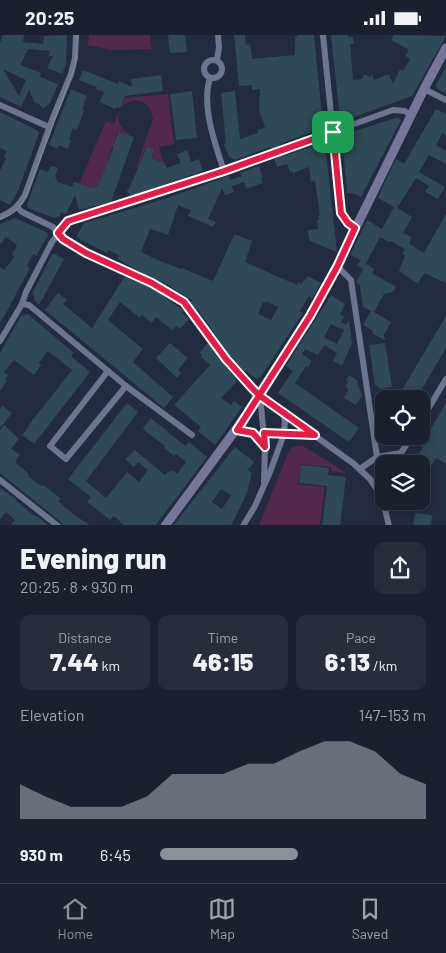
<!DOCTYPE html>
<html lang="en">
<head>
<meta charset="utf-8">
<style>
	:root { --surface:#1a2030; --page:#272d3c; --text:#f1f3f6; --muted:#9fa3ab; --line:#383e4c; --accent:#8c9099 }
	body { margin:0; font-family:Barlow,sans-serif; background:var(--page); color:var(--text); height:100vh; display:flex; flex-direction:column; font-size:19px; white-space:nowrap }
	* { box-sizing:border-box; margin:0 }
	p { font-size:16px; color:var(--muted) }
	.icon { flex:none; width:28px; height:28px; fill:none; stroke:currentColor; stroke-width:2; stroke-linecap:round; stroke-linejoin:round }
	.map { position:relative; height:490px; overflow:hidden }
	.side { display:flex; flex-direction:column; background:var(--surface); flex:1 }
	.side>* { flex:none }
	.controls { position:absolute; left:375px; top:355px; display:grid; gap:10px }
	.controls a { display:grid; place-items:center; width:55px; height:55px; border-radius:10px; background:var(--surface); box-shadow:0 2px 8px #0003,0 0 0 1px var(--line); font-size:25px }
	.pin { position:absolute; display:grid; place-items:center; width:42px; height:42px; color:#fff; margin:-21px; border-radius:10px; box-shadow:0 2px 8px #0006 }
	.round { display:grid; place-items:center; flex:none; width:52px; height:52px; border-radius:10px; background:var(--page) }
	.head { display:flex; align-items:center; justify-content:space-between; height:85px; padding:0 20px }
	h1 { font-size:28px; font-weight:800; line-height:38px }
	.stats { display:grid; grid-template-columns:repeat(3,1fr); gap:8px; height:85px; padding:5px 20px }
	.stats div { display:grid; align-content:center; border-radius:10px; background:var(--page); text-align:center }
	.stats b { font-size:25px; font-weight:800 }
	.stats small { font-size:14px; font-weight:400 }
	.stats p { font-size:14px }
	.chart { height:140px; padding:10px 20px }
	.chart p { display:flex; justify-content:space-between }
	.chart svg { width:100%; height:90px; margin-top:5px; fill:var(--accent); opacity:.7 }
	ul { padding:0 20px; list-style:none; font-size:16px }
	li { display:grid; grid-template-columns:80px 60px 1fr; align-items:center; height:38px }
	li i { height:12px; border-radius:6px; background:var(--accent) }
	.status { display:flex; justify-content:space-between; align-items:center; height:35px; padding:0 25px; background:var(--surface); direction:ltr }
	.status svg { height:14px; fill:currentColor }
	.dock { display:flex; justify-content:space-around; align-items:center; height:70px; border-top:1px solid var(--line); background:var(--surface); font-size:14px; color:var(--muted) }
	.dock a { display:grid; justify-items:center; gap:2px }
	.dock .active { color:var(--accent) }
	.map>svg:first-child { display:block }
</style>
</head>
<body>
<div class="status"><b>20:25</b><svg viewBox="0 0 49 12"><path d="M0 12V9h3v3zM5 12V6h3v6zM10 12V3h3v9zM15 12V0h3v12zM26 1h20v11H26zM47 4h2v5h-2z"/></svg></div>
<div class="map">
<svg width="446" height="491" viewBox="0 0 446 491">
	<rect width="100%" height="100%" fill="#222b40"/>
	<!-- green -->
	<g fill="#52284c">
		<path d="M89,0H150L152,14L111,15L88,10Z"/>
		<path d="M168,59L174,109L159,112L163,126L158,128L152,124L154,119L145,115L138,133H136L153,84C150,65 135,60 121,72L125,63Z"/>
		<path d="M119,75C117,87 120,92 129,99V100L119,97L116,101L99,152L92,153L79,149L106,86L114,89Z"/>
		<path d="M302,410L346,438L331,436V432L301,429L298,449L325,452L320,490H259L289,416L293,412Z"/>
	</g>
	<!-- building -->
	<g fill="#2f4958" fill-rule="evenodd">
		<path d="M3,0H24L23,7L43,9L44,1L67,0L66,30L62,39L47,33L53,21H49L50,16L28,14L20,30L41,38L40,42L58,49L50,68L43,74L39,69L35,68L29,55L21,72L0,62V8ZM3,34L26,45L19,61Z"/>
		<path d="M168,0H185L187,17L170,18Z"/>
		<path d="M234,0H245L246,10L250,9L252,24L295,20V2H297V0H314L323,91L322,93L280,109V110L271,114L270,112L235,125L229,122L224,109L226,108L221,58L235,56L240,104L258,98V95L265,92L259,74L260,54L252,55V50L239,51Z"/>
		<path d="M331,0H348V2H353L354,9H350L353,45L362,44L364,39L370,42L372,39L374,45L389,39L393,49L400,34L403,36L410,24L405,21L409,15L391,5L394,0L446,1L412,61L343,86L340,84Z"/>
		<path d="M446,32V58L436,53V50Z"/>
		<path d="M83,35L118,49L119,46L132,52L131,44L161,40L163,56L125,61L120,73L116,72L115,74L100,67L104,57L96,54L97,52L79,45Z"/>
		<path d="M71,54L87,61L82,75L84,76L77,95L73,93L69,104L71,105L68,114L59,110L57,114L49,110Z"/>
		<path d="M192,56L197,103L176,105L170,59Z"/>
		<path d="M436,74L446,79V100L442,98L436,110L446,116V129L429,120L419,137L445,152L438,164L425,157L429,151L416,143L397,173L412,182L403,198L412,202L409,209L424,218L446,179V248L424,238L418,249L399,236L405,220L402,219L405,214L390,206L389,207L380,202L363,234L357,230L361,225L350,220L367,185L382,194L394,172L378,163L382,153L396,124L404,129Z"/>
		<path d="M0,77L37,95L39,98L18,156L10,170L0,165V136L6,123L4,122L7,116L0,113Z"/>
		<path d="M398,82L401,85L361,162L352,158H347L342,102L343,100Z"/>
		<path d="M119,97L134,102L111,167L79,175L75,160L66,179L61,177L60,181L54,183L28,173L27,170L40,134L48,137L51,131L58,133L55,141L58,147L72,152L74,147L92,153L98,151L113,114V110Z"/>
		<path d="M323,108L325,109L337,217L310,206L309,202L308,195L318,194L317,185H319L318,181L320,180L315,146L311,147L309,132L293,138L292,136L290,137L287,129L277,132L274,123L284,120V121Z"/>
		<path d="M147,112L154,114L152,124L161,127L163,126L167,133L181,128L177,119L187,115L191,127L199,124L203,136L131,161L126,155L129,154Z"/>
		<path d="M259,131L263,143H261L263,148L246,154L244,147L232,151L234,157L225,160L222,153L208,184L216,187L213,192L188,181L191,175L178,170L168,200L150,194L141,217L158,225L181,234L182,233L213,246L234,200H237L252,206L245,227L297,250L298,247L301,249L308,241L321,248L312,264L309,261L300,276L303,278L260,343L258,342L257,344L242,334L230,321L198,275L191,268L192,265L168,250L130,232L131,231L117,224L119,220L108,215L107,218L76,202L84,188L161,165L229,141L230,145L242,141L240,138ZM266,266L278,272L271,285L258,279L263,267L265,268Z"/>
		<path d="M15,183L46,197L48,200L36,221L33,219L27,231L30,233L0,289V232L4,235L15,221L12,220L17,210L6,202L0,210V189Z"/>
		<path d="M53,218L64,224L39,270L35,266L33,257Z"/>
		<path d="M366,229L374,234L372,238L396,252L393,257L384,259L374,277L391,287L384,300L385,305L373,299L372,295L363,290L371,276L363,272L360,250L356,247Z"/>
		<path d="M125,241L155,255L184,276L182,278L189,284L180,294L176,291L172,295L156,282L152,288L142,280L140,283L120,267L108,285L143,314L133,327L173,362L164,373L45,275L58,258L67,265L63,269L92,293Z"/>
		<path d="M331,260L345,269L340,279L344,282L341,287L346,290L349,285L352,308L342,331L333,326L337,318L324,310L318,320L305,314L302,319L312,326L308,332L306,331L295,348L359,393L349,407L278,358L293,336L286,331ZM331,289L344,295L337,309L324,302Z"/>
		<path d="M28,279L74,318L71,321L90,337L34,409L22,400L29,391H28L72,335L48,316L39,328L41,330L34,340L14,325L4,337L8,340L5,345L7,346L0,356V318L21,281Z"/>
		<path d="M446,281V313L416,364H402L398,361L402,355Z"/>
		<path d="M170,308L188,323L178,335L181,338L177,343L156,323Z"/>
		<path d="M208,308L237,346L221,363L231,370L234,366L242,372L215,410L198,396L201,392L174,370L210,330L201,322L202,320L200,317Z"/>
		<path d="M385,308L392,352L380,354L375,350L369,310Z"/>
		<path d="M349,340L357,345L359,354L361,356L362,361L356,370L344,363L348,356V353L345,351L348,347L346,345Z"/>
		<path d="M127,368L138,377L86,446L106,463L127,437L139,447L148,435L138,427L134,432L125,424L135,415L165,440L169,436L170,437L172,435L177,439L186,427L176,419L174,421L164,413L165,411L145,396L143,393L151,383L185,411L189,407L207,422L155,491H125L114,481L110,485L87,467L91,462L68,444Z"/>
		<path d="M446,368V429L436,423L421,447V429H413L423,412L421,411Z"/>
		<path d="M3,371L12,378L0,393V374Z"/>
		<path d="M4,390L19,404L11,414L20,420L16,425L17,426L16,428L29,439L28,441L38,449L43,451L44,450L61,464L58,466L73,479L91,491H63L61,487L0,438V395Z"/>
		<path d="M235,412L254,427L248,435L252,438L250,441L251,442L247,458L231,491H173ZM221,454L231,460L222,474L212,467Z"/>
		<path d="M301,430L329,433L328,440L346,442L340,491H322L327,451L299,448Z"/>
		<path d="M0,453L17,465L16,466L36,482L37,481L49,491H10L15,485L6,477L0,484Z"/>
		<path d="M415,478L432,480L431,491H413Z"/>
	</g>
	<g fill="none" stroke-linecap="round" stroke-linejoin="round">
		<!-- street -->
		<g stroke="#6b758f" stroke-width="6">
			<path d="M323,0L341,178L348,188L355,193"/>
			<circle cx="213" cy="34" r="9"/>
			<path d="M217,25L219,12L218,0"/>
			<path d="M210,43C201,70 215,109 224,136"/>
			<path d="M424,54L446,65"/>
			<path d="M0,70L49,92"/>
			<path d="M17,172L22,177L53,192L63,204L86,218L152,247L184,267L226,324L260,361L354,429L370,444L382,462L389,491"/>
			<path d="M0,182C12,177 19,171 25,160L52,85L71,39L75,23L76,0"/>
			<path d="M337,231L351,245L377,422"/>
			<path d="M22,269L29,270L126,351L192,400"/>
			<path d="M0,306L22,269L26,257L52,207L68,186L224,136L393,75L405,76L411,81"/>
			<path d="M108,336L50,411L66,424L126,351"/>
			<path d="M260,361L265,412L264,447"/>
			<path d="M421,386L446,344"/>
			<path d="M237,395L253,398L264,411"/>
			<path d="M264,398L315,400"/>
			<path d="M360,434L377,422L401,418L412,401"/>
			<path d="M0,445L58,491"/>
			<path d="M243,491L255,471L270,437L284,399L285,385L282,376"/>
		</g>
		<!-- secondary -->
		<path stroke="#76769b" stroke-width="9" d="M165,491L248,378L310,281L337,231L424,54L446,13"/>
		<!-- tram -->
		<path stroke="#858d9e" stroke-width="1" d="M0,184C13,180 21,173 26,161L75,31L78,0"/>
	</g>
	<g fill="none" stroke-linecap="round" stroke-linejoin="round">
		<defs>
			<path id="route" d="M333,97L341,178L348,188L355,193L337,232L310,281L237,395L253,398L265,412L264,398L315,400L260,361L252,353L226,324L184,267L152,248L86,218L63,204L58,198L68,186L224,136L333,97"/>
		</defs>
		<!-- route casing -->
		<use href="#route" stroke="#fff" stroke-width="10"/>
		<!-- route -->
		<use href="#route" stroke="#e11d48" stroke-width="6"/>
	</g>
</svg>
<div class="controls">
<a><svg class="icon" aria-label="locate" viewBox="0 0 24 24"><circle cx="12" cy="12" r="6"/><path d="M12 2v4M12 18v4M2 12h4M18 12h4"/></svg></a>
<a><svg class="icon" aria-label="layers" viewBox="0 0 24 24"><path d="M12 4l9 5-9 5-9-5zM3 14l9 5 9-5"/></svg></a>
</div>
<div class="pin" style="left:333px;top:97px;background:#1e9e55"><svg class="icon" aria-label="arrive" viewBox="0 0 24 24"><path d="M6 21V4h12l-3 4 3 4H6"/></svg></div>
</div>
<section class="side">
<div class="head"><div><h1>Evening run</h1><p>20:25 · 8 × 930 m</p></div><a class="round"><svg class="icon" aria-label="share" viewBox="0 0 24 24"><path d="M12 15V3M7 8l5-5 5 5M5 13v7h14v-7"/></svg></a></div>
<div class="stats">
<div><p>Distance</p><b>7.44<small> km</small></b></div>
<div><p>Time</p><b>46:15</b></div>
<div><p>Pace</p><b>6:13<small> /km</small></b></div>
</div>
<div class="chart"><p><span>Elevation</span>147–153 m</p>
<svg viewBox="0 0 160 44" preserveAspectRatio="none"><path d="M0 44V27L10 33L20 38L30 38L40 38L50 33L60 22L70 22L80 22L90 17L100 17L110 11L120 6L130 6L140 11L150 22L160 27V44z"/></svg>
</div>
<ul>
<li><b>930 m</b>6:45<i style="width:52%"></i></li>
</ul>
</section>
<nav class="dock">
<a class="active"><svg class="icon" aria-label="home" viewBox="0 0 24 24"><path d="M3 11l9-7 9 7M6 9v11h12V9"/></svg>Home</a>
<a><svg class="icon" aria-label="map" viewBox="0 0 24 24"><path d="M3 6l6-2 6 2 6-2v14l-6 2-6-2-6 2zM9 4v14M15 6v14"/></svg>Map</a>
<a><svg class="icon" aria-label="saved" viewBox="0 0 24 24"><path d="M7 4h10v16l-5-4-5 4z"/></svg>Saved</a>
</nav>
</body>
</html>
